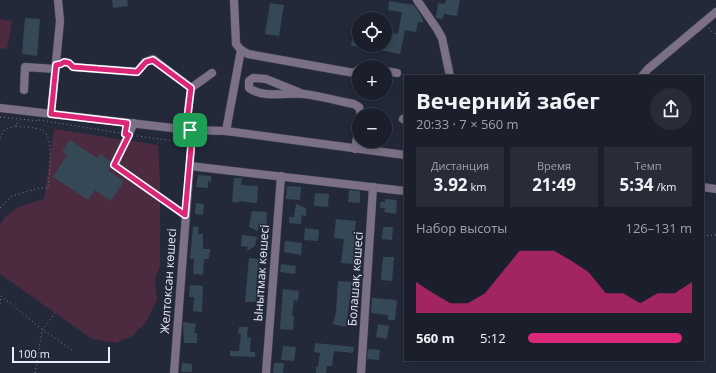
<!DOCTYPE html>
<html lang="ru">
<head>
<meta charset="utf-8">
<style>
	:root { --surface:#1b1f2c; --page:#282c38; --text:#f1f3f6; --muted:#a0a2a9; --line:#393d48; --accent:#db2777 }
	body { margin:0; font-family:"Open Sans",sans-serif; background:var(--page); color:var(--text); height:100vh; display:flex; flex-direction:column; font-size:15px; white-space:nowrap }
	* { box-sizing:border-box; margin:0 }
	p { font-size:13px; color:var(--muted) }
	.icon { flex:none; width:22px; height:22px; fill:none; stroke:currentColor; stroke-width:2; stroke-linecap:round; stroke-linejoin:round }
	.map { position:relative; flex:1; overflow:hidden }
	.panel { position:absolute; left:404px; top:75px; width:300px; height:286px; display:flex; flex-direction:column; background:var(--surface); border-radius:0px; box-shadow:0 2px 10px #0003,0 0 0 1px var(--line) }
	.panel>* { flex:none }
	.fabs { position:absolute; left:352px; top:12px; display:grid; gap:8px }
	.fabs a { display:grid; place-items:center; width:40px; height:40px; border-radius:50%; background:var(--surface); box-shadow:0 2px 10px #0003,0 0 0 1px var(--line); font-size:20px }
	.scale { position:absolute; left:12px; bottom:10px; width:98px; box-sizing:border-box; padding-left:4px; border:2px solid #eaeefa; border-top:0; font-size:11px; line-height:14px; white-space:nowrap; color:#eaeefa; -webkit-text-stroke:3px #24293a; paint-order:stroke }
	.pin { position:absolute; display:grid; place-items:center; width:34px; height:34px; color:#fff; margin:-17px; border-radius:8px; box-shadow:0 2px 6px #0006 }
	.round { display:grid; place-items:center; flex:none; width:42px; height:42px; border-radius:21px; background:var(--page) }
	.head { display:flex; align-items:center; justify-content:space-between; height:68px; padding:0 12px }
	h1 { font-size:22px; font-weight:700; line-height:30px }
	.stats { display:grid; grid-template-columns:repeat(3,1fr); gap:6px; height:68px; padding:4px 12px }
	.stats div { display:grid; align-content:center; border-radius:0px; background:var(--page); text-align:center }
	.stats b { font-size:17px; font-weight:700 }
	.stats small { font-size:11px; font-weight:400 }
	.stats p { font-size:11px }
	.chart { height:112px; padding:8px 12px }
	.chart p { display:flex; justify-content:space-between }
	.chart svg { width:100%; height:72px; margin-top:4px; fill:var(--accent); opacity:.7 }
	ul { padding:0 12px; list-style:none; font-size:13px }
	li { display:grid; grid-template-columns:64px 48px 1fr; align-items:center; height:30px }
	li i { height:10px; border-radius:5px; background:var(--accent) }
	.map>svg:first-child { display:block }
</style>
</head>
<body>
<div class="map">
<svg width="716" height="373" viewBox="0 0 716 373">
	<rect width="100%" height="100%" fill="#24293a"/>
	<!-- green -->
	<g fill="#4c2a3f">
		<path d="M0,19L12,21L7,49L0,48Z"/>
		<path d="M54,129L158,145L160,180V266L155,279L157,300L146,322L132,336L116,343L92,339L0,274V226C7,208 27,204 44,199Z"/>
	</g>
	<!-- building -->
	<g fill="#354856">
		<path d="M112,0H127L128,6L113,8Z"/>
		<path d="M446,0H460L457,16L444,14L443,19L436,18L438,3L445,4Z"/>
		<path d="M389,1L414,5L423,19V23L418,22L416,32L405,30L400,54L370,48V45H385V37H390L391,33L398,34L402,12L388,10Z"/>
		<path d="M270,3L284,5L279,36L265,34Z"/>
		<path d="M25,18L40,19L37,56L22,54Z"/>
		<path d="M353,32L359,33V47L351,46Z"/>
		<path d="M70,140L97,158L100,154L110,161L109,171L124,181L111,201L95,190L88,200L53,177L67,155L62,152Z"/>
		<path d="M198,175L211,176V182L208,181V188L196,187Z"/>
		<path d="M234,178H242L241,185L258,186L257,203L239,201V203L232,202Z"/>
		<path d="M287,186L301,187L300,200L286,199Z"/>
		<path d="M349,190L360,191V203L348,202Z"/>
		<path d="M315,193L329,194L328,207L314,206Z"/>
		<path d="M385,199L397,200L396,214L384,212L385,208H380V202H385Z"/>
		<path d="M196,203L204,204L203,215L195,214Z"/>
		<path d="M296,204L306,208V216L302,215L301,224L289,223V217H294Z"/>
		<path d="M252,211L267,212L266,229L258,228V231L249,227Z"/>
		<path d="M336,219L356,221L354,237L359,238L354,264L341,263L344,239L334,238Z"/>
		<path d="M193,226L199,227L198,234H203V249H210L209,259H204L203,275L193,274L194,259H190Z"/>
		<path d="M383,227H393L392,240L382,239Z"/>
		<path d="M305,228L319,230L318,241L304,240Z"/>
		<path d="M242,235L257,237L255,246L247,251L248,247L241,246Z"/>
		<path d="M285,241L302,243L301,255L284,252Z"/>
		<path d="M383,257H394L392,281L381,280Z"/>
		<path d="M249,258L260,259L257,273L256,302H245Z"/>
		<path d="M281,264L296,266L295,274L280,272Z"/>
		<path d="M338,281L352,282L346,327L333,324L336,312Z"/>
		<path d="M190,285L203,286L202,312L193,311L194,297H189Z"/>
		<path d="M283,289L299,291L298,301L294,300L292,316H294L293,330L280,329Z"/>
		<path d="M372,298L397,300L395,320H388V315L371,313Z"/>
		<path d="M183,322L196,324L194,333H197V343H184Z"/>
		<path d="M378,324L389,326L387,339L376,337Z"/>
		<path d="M239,327H248L247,337L251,338L250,352H255V357L230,356V351H239L241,334H238Z"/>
		<path d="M315,343L354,347L353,353L334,351L332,366H327L326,373H316V367H318L320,353L314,352Z"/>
		<path d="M283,346L296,347L294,361L281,360Z"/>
		<path d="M368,349L380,350L379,360L367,359Z"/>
		<path d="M182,363L192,364V372H181Z"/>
		<path d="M274,363H284L283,373H273Z"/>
	</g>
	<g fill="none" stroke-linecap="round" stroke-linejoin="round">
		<defs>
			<g id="minor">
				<path d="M234,0L236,44L241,50L248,54L354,73L359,69"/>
				<path d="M417,0L437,29L442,38L450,76"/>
				<path d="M73,67L137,72L145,62L153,59L191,88L186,129"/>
				<path d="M385,71L397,73"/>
				<path d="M642,76L648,69L716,12"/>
				<path d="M191,88L212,73"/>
				<path d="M24,90L25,67L55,69"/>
				<path d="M303,94L266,79L253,78L249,81V88C264,99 287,92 304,94C321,96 337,101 354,104L359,107L361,115"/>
				<path d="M0,108L190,130L226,131L405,155"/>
				<path d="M51,114L60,21L58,0"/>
				<path d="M403,119L405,120"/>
				<path d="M134,123L114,165L185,215"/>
				<path d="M226,131L241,50"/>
				<path d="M355,149L359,127"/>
				<path d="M190,166L405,191"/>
				<path d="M703,187L716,189"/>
				<path d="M174,373L192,135L190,130"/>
				<path d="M266,373L281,176"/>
				<path d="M361,373L373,187"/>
			</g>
		</defs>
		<!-- minor casing -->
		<use href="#minor" stroke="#404555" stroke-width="9"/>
		<!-- path -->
		<g stroke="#787d8c" stroke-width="1" stroke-dasharray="1 3" stroke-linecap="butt">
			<path d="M709,28L711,31L716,34"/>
			<path d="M0,117L39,121"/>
			<path d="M39,120L120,133"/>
			<path d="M137,136L183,142"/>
			<path d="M0,138L5,129L16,126L19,120"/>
			<path d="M0,208L12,196L39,188H48C49,175 55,136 42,130C34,127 24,127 16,126"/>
			<path d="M703,236L716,235"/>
			<path d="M0,304L1,296L43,330L72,350"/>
			<path d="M35,373L42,331L55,313"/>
		</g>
		<!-- minor -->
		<use href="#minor" stroke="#7b7085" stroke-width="8"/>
	</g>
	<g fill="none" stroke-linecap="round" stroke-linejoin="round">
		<defs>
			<path id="route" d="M153,60L191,88L186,129L190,130L192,136L185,215L114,165L129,135L125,134L127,123L51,114L56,65L61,64L64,62L69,63L73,67L137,72L146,62Z"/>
		</defs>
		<!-- route casing -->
		<use href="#route" stroke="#fff" stroke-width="8"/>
		<!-- route -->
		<use href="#route" stroke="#db2777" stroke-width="5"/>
	</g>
	<g text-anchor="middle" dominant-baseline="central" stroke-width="3.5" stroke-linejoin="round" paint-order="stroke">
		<!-- street labels -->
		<g font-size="12" fill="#eaeefa" stroke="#24293a">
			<text transform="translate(261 273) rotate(-86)">Ынытмак көшесі</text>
			<text transform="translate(355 279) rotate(-86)">Болашақ көшесі</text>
			<text transform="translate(168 281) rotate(-86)">Желтоксан көшесі</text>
		</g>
	</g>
</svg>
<div class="fabs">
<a><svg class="icon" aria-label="locate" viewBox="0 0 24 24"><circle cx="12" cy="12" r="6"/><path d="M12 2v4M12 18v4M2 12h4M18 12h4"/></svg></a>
<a>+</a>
<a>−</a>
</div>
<div class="scale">100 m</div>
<div class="pin" style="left:190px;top:130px;background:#1e9e55"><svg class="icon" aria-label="arrive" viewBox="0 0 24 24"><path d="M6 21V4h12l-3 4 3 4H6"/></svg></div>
<section class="panel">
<div class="head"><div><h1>Вечерний забег</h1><p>20:33 · 7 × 560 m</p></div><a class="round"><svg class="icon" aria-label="share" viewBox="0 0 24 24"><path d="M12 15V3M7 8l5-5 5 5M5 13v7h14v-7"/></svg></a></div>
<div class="stats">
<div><p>Дистанция</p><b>3.92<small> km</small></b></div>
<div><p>Время</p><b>21:49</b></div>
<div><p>Темп</p><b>5:34<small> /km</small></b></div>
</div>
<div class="chart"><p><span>Набор высоты</span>126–131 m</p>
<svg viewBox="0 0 160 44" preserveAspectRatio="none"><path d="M0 44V25L10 32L20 38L30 38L40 32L50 19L60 6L70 6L80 6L90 12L100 19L110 32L120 32L130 38L140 32L150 32L160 25V44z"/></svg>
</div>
<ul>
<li><b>560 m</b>5:12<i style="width:94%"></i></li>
</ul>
</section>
</div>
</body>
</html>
